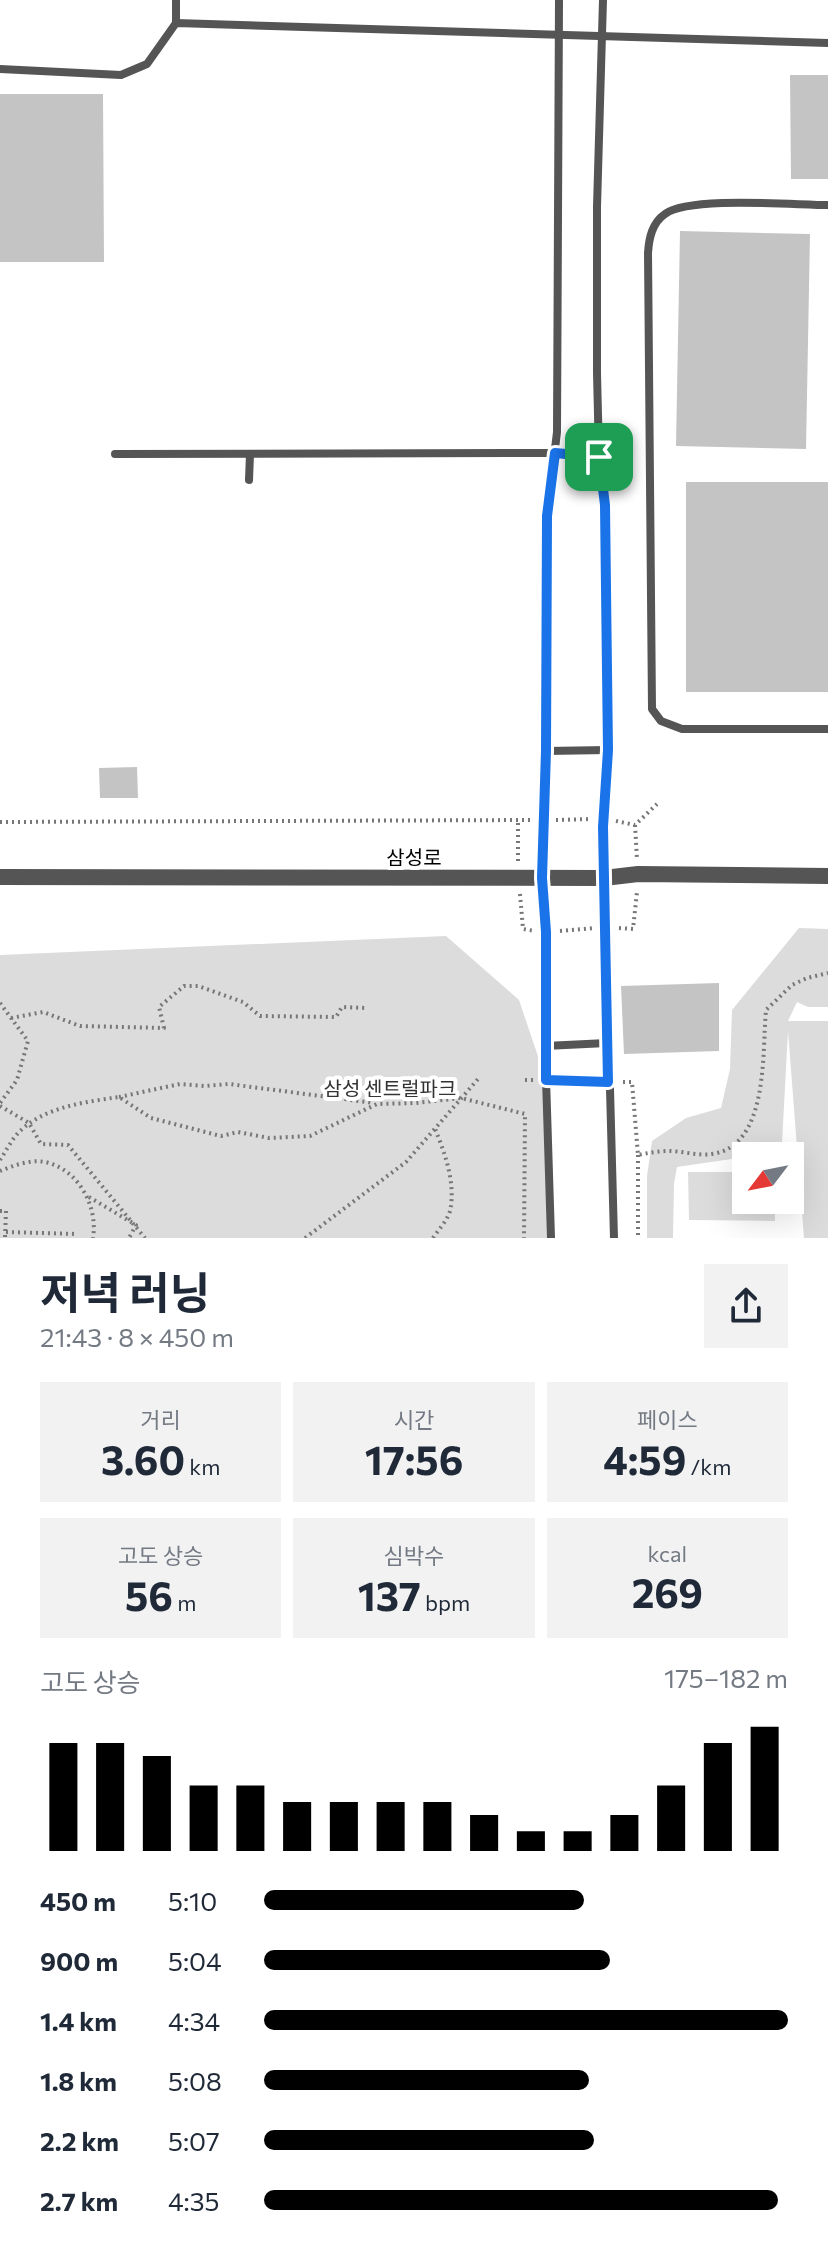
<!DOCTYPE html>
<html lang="ko">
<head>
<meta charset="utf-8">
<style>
	:root { --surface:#fff; --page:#f2f2f3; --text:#1f2937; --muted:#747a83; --accent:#000 }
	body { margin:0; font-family:Commissioner,"Noto Sans KR",sans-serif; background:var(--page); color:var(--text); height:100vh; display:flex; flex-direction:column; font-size:30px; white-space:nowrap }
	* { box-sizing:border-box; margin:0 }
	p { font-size:26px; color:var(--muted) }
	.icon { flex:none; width:44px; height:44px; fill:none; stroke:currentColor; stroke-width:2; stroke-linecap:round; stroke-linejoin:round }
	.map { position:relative; height:1238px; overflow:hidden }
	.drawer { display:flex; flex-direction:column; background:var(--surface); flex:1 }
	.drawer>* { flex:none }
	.needle { width:52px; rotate:238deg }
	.buttons { position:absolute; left:732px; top:1142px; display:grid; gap:16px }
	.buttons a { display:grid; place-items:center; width:72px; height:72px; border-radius:0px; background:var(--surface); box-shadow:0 8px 32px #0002; font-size:40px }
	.pin { position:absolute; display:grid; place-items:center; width:68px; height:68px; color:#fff; margin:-34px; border-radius:16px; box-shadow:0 4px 12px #0006 }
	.round { display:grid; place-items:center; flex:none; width:84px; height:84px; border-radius:0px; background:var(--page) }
	.summary { display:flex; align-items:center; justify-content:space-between; height:136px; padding:0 40px }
	h1 { font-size:44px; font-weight:700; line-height:60px }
	.metrics { display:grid; grid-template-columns:repeat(3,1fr); gap:12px; height:136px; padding:8px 40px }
	.metrics div { display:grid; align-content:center; border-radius:0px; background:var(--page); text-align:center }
	.metrics b { font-size:40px; font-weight:700 }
	.metrics small { font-size:22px; font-weight:400 }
	.metrics p { font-size:22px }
	.chart { height:224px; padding:16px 40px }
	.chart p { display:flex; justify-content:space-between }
	.chart svg { width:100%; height:144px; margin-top:8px; stroke:var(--accent); stroke-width:6 }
	ul { padding:0 40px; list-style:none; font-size:26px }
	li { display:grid; grid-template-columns:128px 96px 1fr; align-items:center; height:60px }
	li i { height:20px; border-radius:10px; background:var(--accent) }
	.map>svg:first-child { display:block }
</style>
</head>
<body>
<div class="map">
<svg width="828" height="1238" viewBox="0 0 828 1238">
	<rect width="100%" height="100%" fill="#fff"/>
	<!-- green -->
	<g fill="#dcdcdc">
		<path d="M799,928L828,929V1007H808L797,1002L788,1021H828V1238H804L788,1031L782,1143L759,1155L677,1167L674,1184L673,1238H647V1176L652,1141L686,1118L721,1108L730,1069L732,1010Z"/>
		<path d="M446,936L519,1000L546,1080L551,1238H0V955Z"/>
		<path d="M688,1172H746V1200H775V1221L689,1220Z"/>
	</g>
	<!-- building -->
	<g fill="#c4c4c4">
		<path d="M790,75H828V179H791Z"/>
		<path d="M0,94H103L104,262H0Z"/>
		<path d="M680,231L810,234L806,449L676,446Z"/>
		<rect x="686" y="482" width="142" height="210"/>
		<path d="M137,767L138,798H100L99,768Z"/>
		<path d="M719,983V1051L624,1054L621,986Z"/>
	</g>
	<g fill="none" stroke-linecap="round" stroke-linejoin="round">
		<!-- path -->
		<g stroke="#777" stroke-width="4" stroke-dasharray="2 4" stroke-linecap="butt">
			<path d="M556,820L592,819"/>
			<path d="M616,821L635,825L657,804"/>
			<path d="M0,822L532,820"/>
			<path d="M635,825L637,859"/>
			<path d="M518,861V820"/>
			<path d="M520,894L523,929L535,931"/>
			<path d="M619,928L633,929L637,892"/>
			<path d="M560,931L595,928"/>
			<path d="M0,1003L28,1041L17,1080L0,1103"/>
			<path d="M11,1018L43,1012L80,1026L164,1028L159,1007L184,986H198L243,1002L260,1016L336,1017L342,1007L366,1008"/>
			<path d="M525,1080H534"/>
			<path d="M559,1081L598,1082"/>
			<path d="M623,1082H632L638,1155C648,1153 658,1151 668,1151C682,1151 698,1156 712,1154C769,1146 762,1053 766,1010L792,985L807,978L828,973"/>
			<path d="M119,1097L180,1084L205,1086L229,1084L374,1103"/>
			<path d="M0,1106L29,1123L41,1144L68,1145L145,1238"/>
			<path d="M638,1155V1238"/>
			<path d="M0,1160C6,1151 11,1141 18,1133C43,1107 85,1102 119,1097L151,1118L221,1136L238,1132L269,1138L310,1136L377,1104L416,1103L461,1098L525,1114L524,1238"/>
			<path d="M0,1171C15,1165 33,1158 49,1163C80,1172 98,1208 93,1238"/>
			<path d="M89,1197L136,1225L129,1238"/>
			<path d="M0,1211H6L5,1238"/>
			<path d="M6,1232L78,1234"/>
			<path d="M305,1238L406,1162L478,1079"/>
			<path d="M433,1238C439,1229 447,1221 450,1211C456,1184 445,1153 435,1129"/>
		</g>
		<!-- service -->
		<g stroke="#555" stroke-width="8">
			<path d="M176,0V23"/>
			<path d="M603,0L597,207V373L599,457L605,505L608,750L603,827L614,1238"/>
			<path d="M0,69L121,75L147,64L176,23L828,43"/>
			<path d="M828,205C794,205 689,196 665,214C652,223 649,238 648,253L652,709L661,721L682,729H828"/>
			<path d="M115,454L555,453L599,457"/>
			<path d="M249,480L250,454"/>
			<path d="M546,751L608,750"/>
			<path d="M545,1046L607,1043"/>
			<path d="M551,1238L545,1046L546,932L542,878L546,751L547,516L557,432L559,0"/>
		</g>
		<!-- tertiary -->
		<path stroke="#555" stroke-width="16" d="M0,877L604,878L638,874L828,876"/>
	</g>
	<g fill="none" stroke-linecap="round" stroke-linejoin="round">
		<defs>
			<path id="route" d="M555,453L599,457L605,505L607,671L608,750L603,827L608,1082L546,1080V932L542,878L546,751L547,516Z"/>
		</defs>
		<!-- route casing -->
		<use href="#route" stroke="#fff" stroke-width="16"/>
		<!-- route -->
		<use href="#route" stroke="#1a73e8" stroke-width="10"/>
	</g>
	<g text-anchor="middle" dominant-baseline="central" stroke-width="8" stroke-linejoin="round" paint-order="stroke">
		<!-- street labels -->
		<g font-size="20" fill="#000" stroke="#fff">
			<text x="414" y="857">삼성로</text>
		</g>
		<!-- park labels -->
		<g font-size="20" fill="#333" stroke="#fff">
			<text x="390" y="1088">삼성 센트럴파크</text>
		</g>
	</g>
</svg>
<div class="buttons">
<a><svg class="needle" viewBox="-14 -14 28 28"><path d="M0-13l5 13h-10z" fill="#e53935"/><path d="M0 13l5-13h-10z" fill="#747a83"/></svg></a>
</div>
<div class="pin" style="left:599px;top:457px;background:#1e9e55"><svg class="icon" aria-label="arrive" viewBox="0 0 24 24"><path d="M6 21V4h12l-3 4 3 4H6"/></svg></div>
</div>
<section class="drawer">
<div class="summary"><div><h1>저녁 러닝</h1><p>21:43 · 8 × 450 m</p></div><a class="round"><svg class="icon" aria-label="share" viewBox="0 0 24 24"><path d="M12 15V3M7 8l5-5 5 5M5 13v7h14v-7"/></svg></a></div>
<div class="metrics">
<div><p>거리</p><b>3.60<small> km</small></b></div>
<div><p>시간</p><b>17:56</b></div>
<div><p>페이스</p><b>4:59<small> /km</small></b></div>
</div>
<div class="metrics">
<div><p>고도 상승</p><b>56<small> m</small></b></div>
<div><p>심박수</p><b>137<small> bpm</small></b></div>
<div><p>kcal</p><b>269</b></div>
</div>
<div class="chart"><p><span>고도 상승</span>175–182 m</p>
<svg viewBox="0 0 160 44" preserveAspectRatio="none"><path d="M5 44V11M15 44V11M25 44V15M35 44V24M45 44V24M55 44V29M65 44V29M75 44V29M85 44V29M95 44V33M105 44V38M115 44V38M125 44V33M135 44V24M145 44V11M155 44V6"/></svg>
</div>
<ul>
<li><b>450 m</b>5:10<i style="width:61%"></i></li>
<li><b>900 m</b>5:04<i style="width:66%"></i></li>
<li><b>1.4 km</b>4:34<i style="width:100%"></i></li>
<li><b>1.8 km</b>5:08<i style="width:62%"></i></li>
<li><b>2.2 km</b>5:07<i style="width:63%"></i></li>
<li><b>2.7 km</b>4:35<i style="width:98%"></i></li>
</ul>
</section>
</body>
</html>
